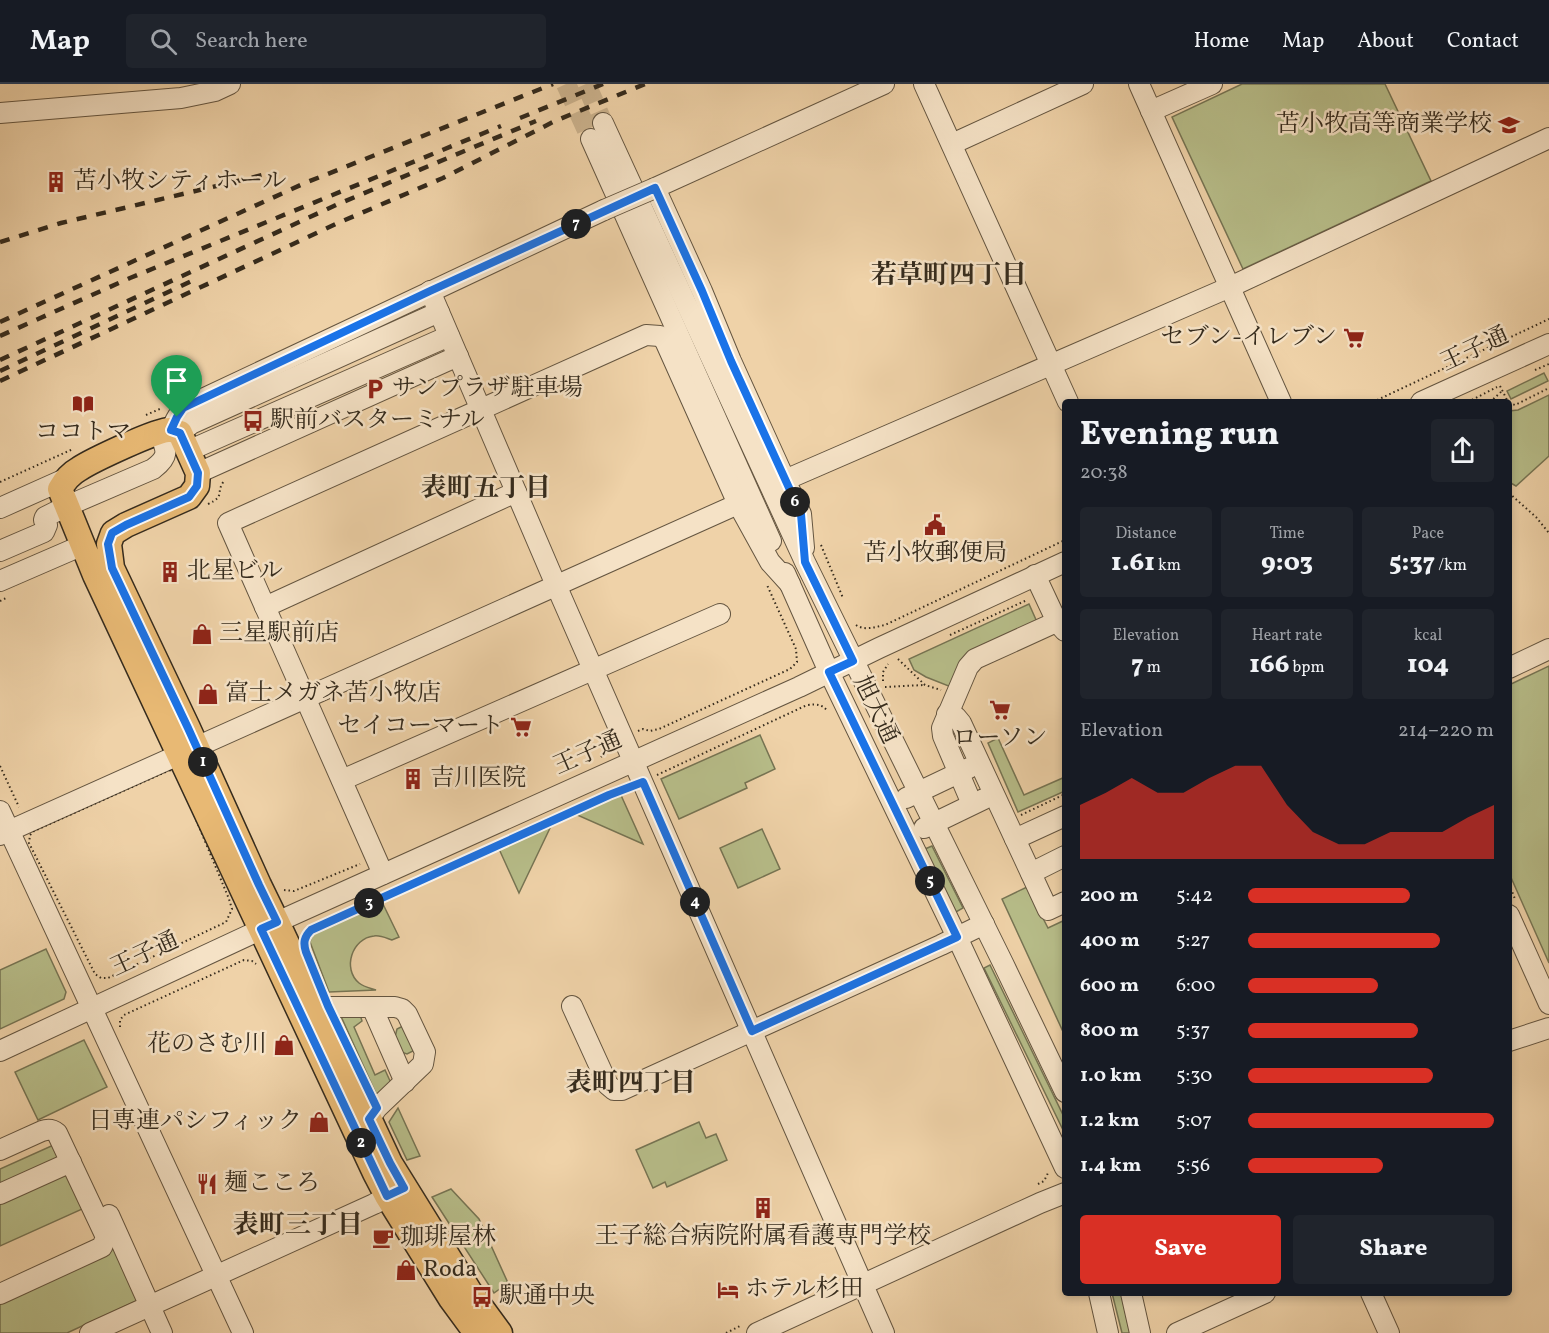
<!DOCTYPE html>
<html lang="en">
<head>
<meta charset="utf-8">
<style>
	:root { --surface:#171b24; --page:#20242c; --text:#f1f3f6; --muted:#9ea1a6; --line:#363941; --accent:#d93025 }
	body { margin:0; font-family:Vollkorn,"Noto Serif JP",serif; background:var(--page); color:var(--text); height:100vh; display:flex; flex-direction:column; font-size:22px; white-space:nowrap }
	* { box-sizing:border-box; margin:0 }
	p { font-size:20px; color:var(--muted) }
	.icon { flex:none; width:33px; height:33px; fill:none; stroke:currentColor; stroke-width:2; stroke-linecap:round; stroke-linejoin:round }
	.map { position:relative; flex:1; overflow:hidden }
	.panel { position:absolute; left:1062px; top:315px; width:450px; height:897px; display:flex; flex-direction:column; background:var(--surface); border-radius:6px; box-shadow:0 3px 9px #0003 }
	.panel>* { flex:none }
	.pin { position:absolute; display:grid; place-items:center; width:51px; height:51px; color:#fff; margin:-62px -26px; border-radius:50% 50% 50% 0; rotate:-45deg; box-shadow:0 0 6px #0007 }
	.pin .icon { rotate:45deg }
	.km { position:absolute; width:30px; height:30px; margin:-15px; border-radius:50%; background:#222; color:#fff; font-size:16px; line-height:30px; text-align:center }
	.round { display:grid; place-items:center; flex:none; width:63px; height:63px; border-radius:6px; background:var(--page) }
	.head { display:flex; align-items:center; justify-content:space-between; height:102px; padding:0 18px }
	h1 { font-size:33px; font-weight:800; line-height:45px }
	.metrics { display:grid; grid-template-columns:repeat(3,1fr); gap:9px; height:102px; padding:6px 18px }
	.metrics div { display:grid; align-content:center; border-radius:6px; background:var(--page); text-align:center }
	.metrics b { font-size:26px; font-weight:800 }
	.metrics small { font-size:16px; font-weight:400 }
	.metrics p { font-size:16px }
	.chart { height:168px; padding:12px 18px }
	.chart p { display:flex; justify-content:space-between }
	.chart svg { width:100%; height:108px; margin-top:6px; fill:var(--accent); opacity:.7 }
	.primary-button { display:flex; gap:12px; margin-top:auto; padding:12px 18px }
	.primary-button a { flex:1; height:69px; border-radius:6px; background:var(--accent); color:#fff; font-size:24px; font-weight:800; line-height:69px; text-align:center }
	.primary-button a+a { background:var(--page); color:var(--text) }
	ul { padding:0 18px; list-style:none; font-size:20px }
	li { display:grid; grid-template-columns:96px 72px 1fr; align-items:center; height:45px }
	li i { height:15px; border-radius:8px; background:var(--accent) }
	header { display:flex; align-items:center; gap:36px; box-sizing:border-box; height:84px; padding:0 30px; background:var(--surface); border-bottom:2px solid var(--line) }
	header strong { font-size:28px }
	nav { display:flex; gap:33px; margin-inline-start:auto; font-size:21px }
	.search { width:420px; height:54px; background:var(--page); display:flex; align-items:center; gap:15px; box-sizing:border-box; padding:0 21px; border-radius:6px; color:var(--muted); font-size:22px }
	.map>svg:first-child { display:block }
</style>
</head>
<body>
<header>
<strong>Map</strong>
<div class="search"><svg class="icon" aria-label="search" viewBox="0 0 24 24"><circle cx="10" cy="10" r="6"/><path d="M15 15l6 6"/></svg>Search here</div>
<nav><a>Home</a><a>Map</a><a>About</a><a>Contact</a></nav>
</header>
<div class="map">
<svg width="1549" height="1249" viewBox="0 0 1549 1249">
	<rect width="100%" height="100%" fill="#efd2a8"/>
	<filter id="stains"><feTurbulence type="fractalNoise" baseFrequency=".00333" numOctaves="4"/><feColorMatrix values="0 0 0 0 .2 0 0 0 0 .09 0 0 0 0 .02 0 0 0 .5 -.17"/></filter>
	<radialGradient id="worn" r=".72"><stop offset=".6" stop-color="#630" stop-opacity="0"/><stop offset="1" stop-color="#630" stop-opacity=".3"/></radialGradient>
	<!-- green -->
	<g fill="#b7bd89" stroke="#767453" stroke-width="1.5">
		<path d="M1242,0H1385L1431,97L1243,185L1172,33Z"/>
		<path d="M1544,289L1548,297L1511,315L1507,307Z"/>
		<path d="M1549,311V372L1516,402L1509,398V327L1518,326Z"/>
		<path d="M1029,520L1037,538L951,603L926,593L914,586L909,575Z"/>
		<path d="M1549,582V879L1509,789V601Z"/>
		<path d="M760,651L775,685L745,699L747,704L679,735L661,695Z"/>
		<path d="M998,654L1024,711L1065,693V707L1018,728L988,659Z"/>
		<path d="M620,709L643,760L575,730Z"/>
		<path d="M551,742L519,809L499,765Z"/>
		<path d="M762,745L780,785L738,804L720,764Z"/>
		<path d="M932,762L963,824L956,828L925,765Z"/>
		<path d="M1027,803L1048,844L1065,836V952L1002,815Z"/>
		<path d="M381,816L399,853L392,856C386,854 380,851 374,852C352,854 342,885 359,899C364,903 370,904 376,906L329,908L310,858L313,849Z"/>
		<path d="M46,865L66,908L64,915L0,945V886Z"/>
		<path d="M990,881L1065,1035V1050L984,884Z"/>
		<path d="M359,927L362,937L354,943L375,991L385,986L391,999L378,1014L339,928Z"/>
		<path d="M403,942L415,961L413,967L407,970L401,968L395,953L397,945Z"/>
		<path d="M84,956L107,1003L38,1036L15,988Z"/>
		<path d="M398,1024L420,1072L407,1076L389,1038Z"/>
		<path d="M699,1038L706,1054L716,1050L727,1076L667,1103L665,1098L653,1104L636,1066Z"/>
		<path d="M58,1059L66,1075L0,1105V1085Z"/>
		<path d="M71,1084L89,1122L0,1162V1116Z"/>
		<path d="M451,1105L479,1135L508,1199L494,1209L432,1113Z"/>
		<path d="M120,1162L143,1214L67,1249H0V1216Z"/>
		<path d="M1112,1209H1121L1130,1249H1122Z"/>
	</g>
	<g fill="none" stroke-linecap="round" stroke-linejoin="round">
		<!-- minor-tunnel -->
		<g stroke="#cab18c" stroke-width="20" stroke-dasharray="20 10" stroke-linecap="butt">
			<path d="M566,0L591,55"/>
			<path d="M586,0L603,39"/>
		</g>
		<defs>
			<g id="minor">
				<path d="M924,0L1068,318"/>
				<path d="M1139,0L1281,318"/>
				<path d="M1151,27L1212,0"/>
				<path d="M0,29L181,14L215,7L230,0"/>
				<path d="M603,39L805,478L1003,879L1065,1008"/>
				<path d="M591,55L771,457"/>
				<path d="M952,60L1083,0"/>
				<path d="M430,207L556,501L884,1249"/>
				<path d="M1421,318L1549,260"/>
				<path d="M171,346C177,332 180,326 194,319L604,126"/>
				<path d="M180,349L191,340L439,228"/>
				<path d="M188,367L449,252"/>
				<path d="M198,389L458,272"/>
				<path d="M785,396L731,277L702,207L655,104L884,0"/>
				<path d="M0,424L65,395"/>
				<path d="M804,464L801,430L785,396L1230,203L1549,54"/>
				<path d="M0,467L44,448L47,441L44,436L45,433L67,422L153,385C170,372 167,367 159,348"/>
				<path d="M785,489L829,588L957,853L1065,1084"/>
				<path d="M1035,491L1057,538L1065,547"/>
				<path d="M0,497L83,461"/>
				<path d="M265,523L516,408"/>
				<path d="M1509,584L1549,565"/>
				<path d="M947,630L956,633L961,639L1048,826L1065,818"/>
				<path d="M342,696L720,530"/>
				<path d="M906,714L969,684"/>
				<path d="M972,720L943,652L942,644L968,583L975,575L1065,534"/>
				<path d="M0,727L243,1249"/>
				<path d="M924,744L984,715"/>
				<path d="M0,751L738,420"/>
				<path d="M1015,755L1065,732"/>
				<path d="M1031,789L1065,772"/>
				<path d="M383,790L228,439L646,251L660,252L665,257L738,420L770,478L790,500"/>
				<path d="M1509,831L1549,920"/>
				<path d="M572,922L608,1001L614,1006H622L941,861L984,840"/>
				<path d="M317,923H395L402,925L407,930L425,968L423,980L377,1024L369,1035"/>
				<path d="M372,923L405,998"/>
				<path d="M1509,957L1549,944"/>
				<path d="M0,967L277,838L799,603L879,564L1065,478"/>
				<path d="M0,1066L42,1047C48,1045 52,1045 57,1049L106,1153L102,1163L0,1210"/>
				<path d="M0,1110L71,1078"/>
				<path d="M109,1131L162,1249"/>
				<path d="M1099,1209L1108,1249"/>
				<path d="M1131,1209L1140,1249"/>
				<path d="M1371,1209L1389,1249"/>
				<path d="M90,1249L374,1120L401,1106"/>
				<path d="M757,1249L1040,1119L1065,1109"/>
				<path d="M1177,1249L1265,1209"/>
			</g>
			<path id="major" d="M476,1249L451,1215L387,1112L375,1089L95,491L60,405C65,396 70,390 79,385C91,377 158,345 170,346C174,346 177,348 180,349L198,389L197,402L189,413L126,441L113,449L109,460L112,484L188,644L259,801L277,838L390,1079L470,1208L500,1249"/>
		</defs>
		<!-- minor casing -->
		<use href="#minor" stroke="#645540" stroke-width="22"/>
		<!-- major casing -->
		<use href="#major" stroke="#352b1d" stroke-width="27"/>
		<!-- path -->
		<g stroke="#352b1d" stroke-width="2" stroke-dasharray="1.5 3" stroke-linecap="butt">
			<path d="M1535,286L1549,280"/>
			<path d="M1500,302L1508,318"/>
			<path d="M1373,318L1549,235"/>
			<path d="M1468,318L1497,303"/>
			<path d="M1490,318L1502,307"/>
			<path d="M1509,319L1515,321L1549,304"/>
			<path d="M146,331L162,324"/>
			<path d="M0,398L73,365"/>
			<path d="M1509,409L1536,433L1549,449"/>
			<path d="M208,420C226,412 215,409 224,397"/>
			<path d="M821,461L843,514"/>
			<path d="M0,517L8,513"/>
			<path d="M856,541C865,547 875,543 885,541L1065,456"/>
			<path d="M950,551L1027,516"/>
			<path d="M898,575L925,601L941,606"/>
			<path d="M883,597V588L888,580"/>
			<path d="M885,603L924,601"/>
			<path d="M638,647L643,645L650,647L659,645L790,585L797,578L796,565L767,501"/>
			<path d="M601,673L604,670L608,661"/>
			<path d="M0,682L19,723"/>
			<path d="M170,686L174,687L180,697L229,815L232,825L226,838L108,894H101L95,890L29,759L30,751L34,747Z"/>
			<path d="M657,691L807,621C817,620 821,620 828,627"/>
			<path d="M1021,731L1065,710"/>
			<path d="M1509,800L1515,815"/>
			<path d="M284,806L294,807L360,780"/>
			<path d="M305,852L311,846L627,704"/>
			<path d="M120,943V936L124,931L244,876L252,877L256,880"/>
			<path d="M1038,1100L1044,1097L1048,1089"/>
			<path d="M726,1249L742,1241"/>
		</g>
		<!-- minor -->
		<use href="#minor" stroke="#f5e2c6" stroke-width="20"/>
		<!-- major -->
		<use href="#major" stroke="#e8b974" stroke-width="24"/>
		<!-- rail -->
		<g stroke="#352b1d" stroke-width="4.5" stroke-dasharray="10 10" stroke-linecap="butt">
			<path d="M520,34L603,0"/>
			<path d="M0,158L61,139L271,89"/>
			<path d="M0,238L305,99L553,0"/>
			<path d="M0,252L130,194L501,42"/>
			<path d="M0,276L336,121L536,37"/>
			<path d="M0,287L198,194"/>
			<path d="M0,297L338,139L443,94L555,37L645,0"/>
		</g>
		<defs>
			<path id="minor-bridge" d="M604,126L655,104"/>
		</defs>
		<!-- minor-bridge casing -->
		<use href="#minor-bridge" stroke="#645540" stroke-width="22" stroke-linecap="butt"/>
		<!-- minor-bridge -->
		<use href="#minor-bridge" stroke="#f5e2c6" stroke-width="20"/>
	</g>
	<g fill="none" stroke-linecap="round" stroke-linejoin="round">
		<defs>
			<path id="route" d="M655,104L702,207L731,277L801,430L805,478L853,577L829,588L957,853L752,947L643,698L609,711L311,846C304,853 303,859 306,868L328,922L377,1024L369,1035L390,1079L404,1104L387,1112L261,845L277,838L259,801L188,644L112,484L108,460L112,449L126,441L189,413L197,402L198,389L180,349L171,346L177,333L183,324L430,207Z"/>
		</defs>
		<!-- route casing -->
		<use href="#route" stroke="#fff" stroke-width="12"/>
		<!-- route -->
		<use href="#route" stroke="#1a73e8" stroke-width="8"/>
	</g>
	<!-- icons -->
	<defs>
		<symbol id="university-bare" viewBox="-9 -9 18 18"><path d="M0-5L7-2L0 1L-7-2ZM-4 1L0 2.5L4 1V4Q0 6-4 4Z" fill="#8f2418" stroke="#f5e2c6" stroke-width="2.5" paint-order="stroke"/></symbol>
		<symbol id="building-bare" viewBox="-9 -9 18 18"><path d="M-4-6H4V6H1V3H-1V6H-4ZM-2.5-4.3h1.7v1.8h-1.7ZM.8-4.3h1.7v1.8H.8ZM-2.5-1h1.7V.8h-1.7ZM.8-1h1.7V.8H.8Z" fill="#8f2418" stroke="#f5e2c6" stroke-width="2.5" paint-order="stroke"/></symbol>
		<symbol id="supermarket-bare" viewBox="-9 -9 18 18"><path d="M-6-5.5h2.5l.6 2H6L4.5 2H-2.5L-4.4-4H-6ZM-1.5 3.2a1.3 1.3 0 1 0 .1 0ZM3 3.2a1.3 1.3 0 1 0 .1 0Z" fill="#8f2418" stroke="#f5e2c6" stroke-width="2.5" paint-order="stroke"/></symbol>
		<symbol id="parking-bare" viewBox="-9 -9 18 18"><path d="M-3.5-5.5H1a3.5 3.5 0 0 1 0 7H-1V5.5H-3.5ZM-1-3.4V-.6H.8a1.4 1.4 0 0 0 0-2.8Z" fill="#8f2418" stroke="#f5e2c6" stroke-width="2.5" paint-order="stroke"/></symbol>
		<symbol id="library-bare" viewBox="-9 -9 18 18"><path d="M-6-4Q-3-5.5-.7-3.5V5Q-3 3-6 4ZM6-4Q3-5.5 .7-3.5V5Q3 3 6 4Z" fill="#8f2418" stroke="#f5e2c6" stroke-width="2.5" paint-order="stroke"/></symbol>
		<symbol id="bus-bare" viewBox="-9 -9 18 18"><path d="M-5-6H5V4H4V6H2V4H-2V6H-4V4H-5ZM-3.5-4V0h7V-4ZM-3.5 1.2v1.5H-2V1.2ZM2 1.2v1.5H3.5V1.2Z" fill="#8f2418" stroke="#f5e2c6" stroke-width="2.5" paint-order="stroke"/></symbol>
		<symbol id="civic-bare" viewBox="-9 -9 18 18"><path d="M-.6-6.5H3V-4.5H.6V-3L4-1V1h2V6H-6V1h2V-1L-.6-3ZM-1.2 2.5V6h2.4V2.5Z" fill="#8f2418" stroke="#f5e2c6" stroke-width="2.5" paint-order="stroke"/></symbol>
		<symbol id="shop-bare" viewBox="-9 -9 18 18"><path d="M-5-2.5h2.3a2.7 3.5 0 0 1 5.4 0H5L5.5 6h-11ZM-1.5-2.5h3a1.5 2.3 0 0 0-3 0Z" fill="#8f2418" stroke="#f5e2c6" stroke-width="2.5" paint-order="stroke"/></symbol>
		<symbol id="restaurant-bare" viewBox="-9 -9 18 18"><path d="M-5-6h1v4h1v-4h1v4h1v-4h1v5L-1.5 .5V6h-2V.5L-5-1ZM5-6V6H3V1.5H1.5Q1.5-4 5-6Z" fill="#8f2418" stroke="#f5e2c6" stroke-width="2.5" paint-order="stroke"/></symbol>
		<symbol id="cafe-bare" viewBox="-9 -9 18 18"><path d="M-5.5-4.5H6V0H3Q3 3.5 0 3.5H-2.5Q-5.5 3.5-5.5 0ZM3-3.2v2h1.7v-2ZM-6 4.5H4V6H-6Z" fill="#8f2418" stroke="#f5e2c6" stroke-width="2.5" paint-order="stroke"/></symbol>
		<symbol id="hotel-bare" viewBox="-9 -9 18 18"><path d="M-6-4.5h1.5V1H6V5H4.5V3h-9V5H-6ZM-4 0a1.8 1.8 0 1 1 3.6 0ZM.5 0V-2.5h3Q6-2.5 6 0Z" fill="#8f2418" stroke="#f5e2c6" stroke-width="2.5" paint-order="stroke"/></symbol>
	</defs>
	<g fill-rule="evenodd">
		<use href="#university-bare" x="1494" y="26" width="30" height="30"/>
		<use href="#building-bare" x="41" y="83" width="30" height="30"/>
		<use href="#supermarket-bare" x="1339" y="239" width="30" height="30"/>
		<use href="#parking-bare" x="360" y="290" width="30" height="30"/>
		<use href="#library-bare" x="68" y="305" width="30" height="30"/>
		<use href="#bus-bare" x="238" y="322" width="30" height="30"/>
		<use href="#civic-bare" x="920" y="426" width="30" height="30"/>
		<use href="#building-bare" x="155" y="473" width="30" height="30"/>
		<use href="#shop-bare" x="187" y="535" width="30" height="30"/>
		<use href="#shop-bare" x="193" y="595" width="30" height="30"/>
		<use href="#supermarket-bare" x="985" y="611" width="30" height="30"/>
		<use href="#supermarket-bare" x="506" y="628" width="30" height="30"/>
		<use href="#building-bare" x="398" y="680" width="30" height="30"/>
		<use href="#shop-bare" x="269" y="946" width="30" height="30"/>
		<use href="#shop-bare" x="304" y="1023" width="30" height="30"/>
		<use href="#restaurant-bare" x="192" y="1085" width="30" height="30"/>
		<use href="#building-bare" x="748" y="1109" width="30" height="30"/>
		<use href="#cafe-bare" x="368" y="1139" width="30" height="30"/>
		<use href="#shop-bare" x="391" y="1171" width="30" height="30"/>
		<use href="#hotel-bare" x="713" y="1191" width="30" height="30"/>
		<use href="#bus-bare" x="467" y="1198" width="30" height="30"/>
	</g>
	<g text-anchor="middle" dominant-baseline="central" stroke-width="5" stroke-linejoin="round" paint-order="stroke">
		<!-- poi labels -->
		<g font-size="24" fill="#352b1d" stroke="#f5e2c6" text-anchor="start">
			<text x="1492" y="41" text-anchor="end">苫小牧高等商業学校</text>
			<text x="73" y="98">苫小牧シティホール</text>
			<text x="1337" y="254" text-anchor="end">セブン-イレブン</text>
			<text x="392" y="305">サンプラザ駐車場</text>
			<text x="270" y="337">駅前バスターミナル</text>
			<text x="83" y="349" text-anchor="middle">ココトマ</text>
			<text x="935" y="470" text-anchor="middle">苫小牧郵便局</text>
			<text x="187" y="488">北星ビル</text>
			<text x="219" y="550">三星駅前店</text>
			<text x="225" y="610">富士メガネ苫小牧店</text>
			<text x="504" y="643" text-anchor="end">セイコーマート</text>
			<text x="1000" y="655" text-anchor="middle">ローソン</text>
			<text x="430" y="695">吉川医院</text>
			<text x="267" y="961" text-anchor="end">花のさむ川</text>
			<text x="302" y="1038" text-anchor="end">日専連パシフィック</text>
			<text x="224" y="1100">麺こころ</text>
			<text x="763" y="1153" text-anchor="middle">王子総合病院附属看護専門学校</text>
			<text x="400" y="1154">珈琲屋林</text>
			<text x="423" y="1186">Roda</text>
			<text x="745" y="1206">ホテル杉田</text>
			<text x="499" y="1213">駅通中央</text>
		</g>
		<!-- street labels -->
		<g font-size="24" fill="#352b1d" stroke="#f5e2c6">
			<text transform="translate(1475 266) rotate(-25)">王子通</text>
			<text transform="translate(875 626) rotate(64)">旭大通</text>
			<text transform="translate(588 670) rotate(-24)">王子通</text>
			<text transform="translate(145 871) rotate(-25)">王子通</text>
		</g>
		<!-- neighbourhood labels -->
		<g font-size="26" font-weight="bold" fill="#352b1d" stroke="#f5e2c6">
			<text x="949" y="192">若草町四丁目</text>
			<text x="486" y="405">表町五丁目</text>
			<text x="631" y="1000">表町四丁目</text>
			<text x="298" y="1142">表町三丁目</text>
		</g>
	</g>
	<rect width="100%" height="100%" filter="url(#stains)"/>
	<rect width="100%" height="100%" fill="url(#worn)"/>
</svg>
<div class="pin" style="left:177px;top:333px;background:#1e9e55"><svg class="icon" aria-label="arrive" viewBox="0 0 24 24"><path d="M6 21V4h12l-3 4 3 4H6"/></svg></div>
<b class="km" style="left:203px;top:678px">1</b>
<b class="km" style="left:361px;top:1059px">2</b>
<b class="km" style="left:369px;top:819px">3</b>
<b class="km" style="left:695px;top:818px">4</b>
<b class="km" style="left:930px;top:797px">5</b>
<b class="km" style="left:795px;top:418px">6</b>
<b class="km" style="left:576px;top:140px">7</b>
<section class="panel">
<div class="head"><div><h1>Evening run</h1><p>20:38</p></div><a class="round"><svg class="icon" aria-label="share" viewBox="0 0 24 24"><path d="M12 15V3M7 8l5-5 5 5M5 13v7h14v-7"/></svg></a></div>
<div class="metrics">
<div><p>Distance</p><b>1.61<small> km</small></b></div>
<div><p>Time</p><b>9:03</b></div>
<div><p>Pace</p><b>5:37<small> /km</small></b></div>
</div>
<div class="metrics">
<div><p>Elevation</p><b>7<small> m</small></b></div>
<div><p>Heart rate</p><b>166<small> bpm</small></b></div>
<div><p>kcal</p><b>104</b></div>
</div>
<div class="chart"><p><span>Elevation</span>214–220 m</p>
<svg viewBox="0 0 160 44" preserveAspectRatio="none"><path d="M0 44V22L10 17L20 11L30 17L40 17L50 11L60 6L70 6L80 22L90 33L100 38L110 38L120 33L130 33L140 33L150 27L160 22V44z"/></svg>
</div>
<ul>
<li><b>200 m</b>5:42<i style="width:66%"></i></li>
<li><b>400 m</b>5:27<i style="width:78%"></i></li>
<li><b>600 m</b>6:00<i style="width:53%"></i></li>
<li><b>800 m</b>5:37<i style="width:69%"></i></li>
<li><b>1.0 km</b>5:30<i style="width:75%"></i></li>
<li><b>1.2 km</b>5:07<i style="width:100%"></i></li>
<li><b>1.4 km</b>5:56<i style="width:55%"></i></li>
</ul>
<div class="primary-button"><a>Save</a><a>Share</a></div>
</section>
</div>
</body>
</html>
